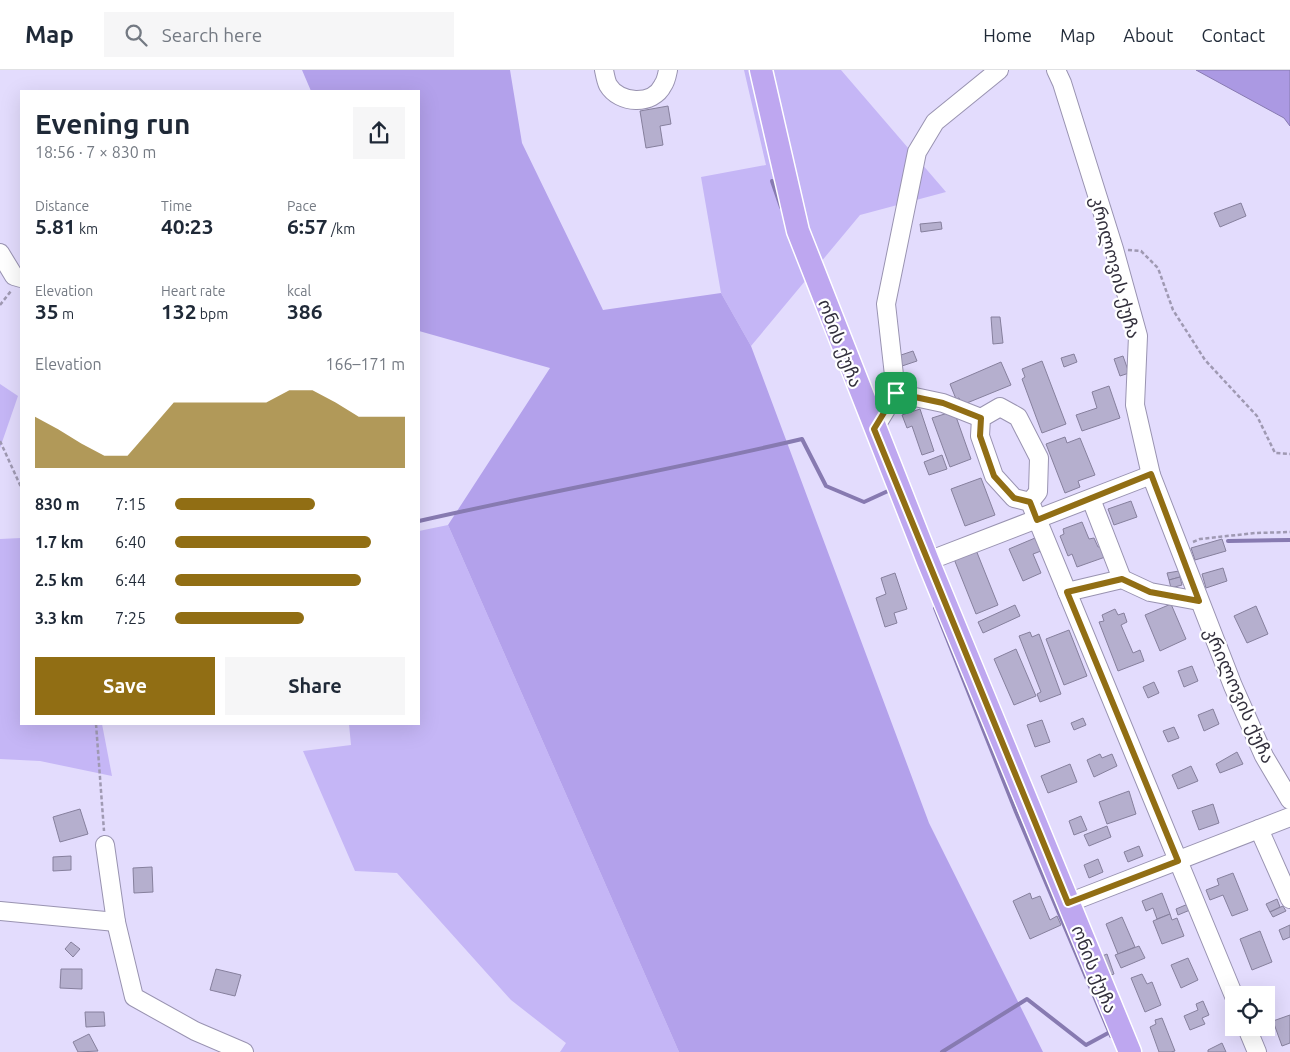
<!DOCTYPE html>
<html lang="en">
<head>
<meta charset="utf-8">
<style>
	:root { --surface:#fff; --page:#f6f6f7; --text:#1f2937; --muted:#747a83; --line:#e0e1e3; --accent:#916e14 }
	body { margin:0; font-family:Ubuntu,"Noto Sans Georgian",sans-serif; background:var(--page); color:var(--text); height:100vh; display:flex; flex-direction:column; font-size:19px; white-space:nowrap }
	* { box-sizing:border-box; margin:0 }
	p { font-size:16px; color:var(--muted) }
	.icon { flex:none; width:28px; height:28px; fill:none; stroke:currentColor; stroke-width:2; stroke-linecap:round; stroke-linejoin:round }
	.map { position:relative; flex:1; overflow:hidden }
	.side { position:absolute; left:20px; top:20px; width:400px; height:635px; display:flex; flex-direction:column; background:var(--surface); border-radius:0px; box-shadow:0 5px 20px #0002 }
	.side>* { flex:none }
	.controls { position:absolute; left:1225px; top:916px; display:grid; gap:10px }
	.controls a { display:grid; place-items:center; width:50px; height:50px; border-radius:0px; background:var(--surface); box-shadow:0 5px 20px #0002; font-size:25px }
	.pin { position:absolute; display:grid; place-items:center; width:42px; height:42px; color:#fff; margin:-21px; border-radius:10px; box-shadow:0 2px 8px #0006 }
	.round { display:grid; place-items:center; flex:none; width:52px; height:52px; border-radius:0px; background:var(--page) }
	.headline { display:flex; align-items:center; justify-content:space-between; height:85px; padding:0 15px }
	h1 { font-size:28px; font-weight:700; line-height:38px }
	.stats { display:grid; grid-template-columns:repeat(3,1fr); gap:8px; height:85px; padding:5px 15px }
	.stats div { display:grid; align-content:center }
	.stats b { font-size:21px; font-weight:700 }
	.stats small { font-size:14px; font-weight:400 }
	.stats p { font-size:14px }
	.chart { height:140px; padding:10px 15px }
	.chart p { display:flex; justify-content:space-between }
	.chart svg { width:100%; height:90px; margin-top:5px; fill:var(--accent); opacity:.7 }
	.primary-button { display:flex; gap:10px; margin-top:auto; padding:10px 15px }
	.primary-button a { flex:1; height:58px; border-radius:0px; background:var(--accent); color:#fff; font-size:20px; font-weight:700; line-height:58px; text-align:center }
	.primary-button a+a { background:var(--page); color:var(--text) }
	ul { padding:0 15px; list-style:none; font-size:16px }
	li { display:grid; grid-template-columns:80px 60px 1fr; align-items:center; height:38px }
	li i { height:12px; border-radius:6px; background:var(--accent) }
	header { display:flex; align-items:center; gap:30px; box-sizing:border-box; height:70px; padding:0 25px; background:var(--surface); border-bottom:1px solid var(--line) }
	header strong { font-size:24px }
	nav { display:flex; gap:28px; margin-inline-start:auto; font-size:18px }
	.search { width:350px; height:45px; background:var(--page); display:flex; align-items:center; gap:12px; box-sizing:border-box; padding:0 18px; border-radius:0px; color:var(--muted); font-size:19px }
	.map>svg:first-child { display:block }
</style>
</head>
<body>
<header>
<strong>Map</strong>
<div class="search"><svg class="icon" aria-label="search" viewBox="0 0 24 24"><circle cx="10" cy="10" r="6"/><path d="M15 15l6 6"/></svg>Search here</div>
<nav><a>Home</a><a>Map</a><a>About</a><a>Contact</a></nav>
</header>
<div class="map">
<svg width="1290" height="982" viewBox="0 0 1290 982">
	<rect width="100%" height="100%" fill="#e3dcfd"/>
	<!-- green -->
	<g fill="#c5b6f6">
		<path d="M744,0H841L946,122L860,145L751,276L721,223L701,107L766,95Z"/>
		<path d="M0,314L18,326L0,378Z"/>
		<path d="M448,455L679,982H560L566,973L511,930L397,803L355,801L303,681L351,675L349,654H419V461Z"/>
		<path d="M21,468V654H102L112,706L40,691L0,689V469Z"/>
	</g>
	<!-- forest -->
	<path fill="#b3a1eb" d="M302,0H510L522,73L603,240L721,223L751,276L929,753L1043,982H679L448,455L550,298L419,261V21H311Z"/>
	<!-- water -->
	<path fill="#ab99e3" stroke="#877ab1" d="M1196,0H1290V56L1284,48Z"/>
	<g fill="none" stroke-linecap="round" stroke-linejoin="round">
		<!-- stream -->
		<g stroke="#877ab1" stroke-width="4">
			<path d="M772,111L781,137"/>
			<path d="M419,451C546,422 675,399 802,369L826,416L864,432L888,421"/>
			<path d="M1228,471L1290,470"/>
			<path d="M935,538L1016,742L1111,966"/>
			<path d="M942,982L1027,929L1086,975L1110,962"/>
		</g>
	</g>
	<!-- building -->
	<g fill="#b5afce" stroke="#86809d">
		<path d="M668,36L671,54L660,56L663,75L646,78L640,41Z"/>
		<path d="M1241,133L1246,146L1220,157L1214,143Z"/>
		<path d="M941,152L942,159L921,162L920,154Z"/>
		<path d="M991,247H1000L1003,273L993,274Z"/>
		<path d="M913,281L917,291L902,296L898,286Z"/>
		<path d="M1074,284L1077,292L1064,297L1061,288Z"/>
		<path d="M1123,286L1129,303L1120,306L1114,289Z"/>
		<path d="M1042,291L1066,354L1042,363L1022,309L1025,307L1022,299Z"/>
		<path d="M1001,292L1011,315L962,335L959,328L956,329L950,314Z"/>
		<path d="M1109,316L1120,348L1082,361L1076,345L1097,338L1092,322Z"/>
		<path d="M920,339L934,381L922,385L912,356L907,358L902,345Z"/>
		<path d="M954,341L971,389L950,397L932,348Z"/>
		<path d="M1065,367L1067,373L1080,368L1095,405L1078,411L1080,417L1065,423L1046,374Z"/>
		<path d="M942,385L947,399L929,405L924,392Z"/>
		<path d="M981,408L995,445L965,456L951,419Z"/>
		<path d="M1131,431L1137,447L1114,455L1108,439Z"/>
		<path d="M1082,452L1089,469L1094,468L1098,477L1104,476L1108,486L1077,497L1072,484L1068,486L1060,466L1064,464L1063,459Z"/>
		<path d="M1035,468L1041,481L1033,484L1041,503L1023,511L1009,479Z"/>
		<path d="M1222,469L1226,481L1195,490L1191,478Z"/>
		<path d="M976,480L998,535L976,544L954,489Z"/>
		<path d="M1223,498L1227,511L1206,518L1202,504Z"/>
		<path d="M1179,501L1180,507L1169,510L1167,503Z"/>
		<path d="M895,503L907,539L894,543L897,553L885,557L876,528L886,524L881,508Z"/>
		<path d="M1180,507L1182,515L1171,518L1169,510Z"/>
		<path d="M1171,534L1186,569L1160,581L1145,545Z"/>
		<path d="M1015,535L1020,546L983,563L978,552Z"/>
		<path d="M1256,536L1268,564L1247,573L1234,546Z"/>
		<path d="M1115,539L1118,545L1124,543L1127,552L1121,555L1133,583L1140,580L1144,591L1118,601L1099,552L1104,551L1102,545Z"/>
		<path d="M1069,560L1087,606L1064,615L1046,569Z"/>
		<path d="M1030,562L1032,567L1039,564L1061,624L1040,632L1037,624L1041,622L1019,566Z"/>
		<path d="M1016,579L1036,626L1014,635L994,589Z"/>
		<path d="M1192,596L1198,611L1184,617L1178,601Z"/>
		<path d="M1154,612L1159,623L1148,628L1143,617Z"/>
		<path d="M1213,639L1219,654L1204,661L1198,645Z"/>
		<path d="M1083,648L1086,655L1074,660L1071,653Z"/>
		<path d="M1042,650L1050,672L1035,677L1027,655Z"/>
		<path d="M1174,657L1179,668L1168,672L1163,661Z"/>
		<path d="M1237,682L1243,694L1220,703L1216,694Z"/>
		<path d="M1100,684L1102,688L1112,684L1117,696L1094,707L1087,690Z"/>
		<path d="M1070,694L1077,712L1048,723L1041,706Z"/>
		<path d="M1191,696L1198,711L1178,719L1172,705Z"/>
		<path d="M1129,721L1136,744L1107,754L1099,732Z"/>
		<path d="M1213,734L1219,753L1199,760L1192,741Z"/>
		<path d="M80,739L88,764L60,772L53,747Z"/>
		<path d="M1081,746L1087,760L1074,765L1069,751Z"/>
		<path d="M1107,756L1111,767L1089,776L1084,765Z"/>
		<path d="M1139,776L1143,786L1128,792L1124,782Z"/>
		<path d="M71,786V800L53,801V787Z"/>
		<path d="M1098,789L1103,802L1089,808L1084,795Z"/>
		<path d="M152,797L153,822L134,823L133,798Z"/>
		<path d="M1233,803L1248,840L1232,846L1223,825L1210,830L1206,820L1219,815L1217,809Z"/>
		<path d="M1030,823L1032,829L1040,826L1050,850L1057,846L1061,855L1030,869L1013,831Z"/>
		<path d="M1162,823L1170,844L1157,849L1153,838L1146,841L1142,831Z"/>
		<path d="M1277,829L1280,837L1270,842L1266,834Z"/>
		<path d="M1188,834L1190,840L1178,845L1176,839Z"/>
		<path d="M1283,836L1286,841L1273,847L1270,842Z"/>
		<path d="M1170,844L1172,850L1177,848L1184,866L1162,874L1153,851Z"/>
		<path d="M1122,847L1135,877L1118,884L1106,854Z"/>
		<path d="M1290,855V867L1283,870L1279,860Z"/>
		<path d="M1260,861L1272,892L1252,900L1240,869Z"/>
		<path d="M71,872L80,879L73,887L65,879Z"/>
		<path d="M1139,876L1145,888L1121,898L1115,885Z"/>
		<path d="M1107,884L1114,904L1104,907L1097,888Z"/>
		<path d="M1188,888L1198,910L1181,918L1171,895Z"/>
		<path d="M61,899H82V919L60,918Z"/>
		<path d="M216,899L241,905L235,926L210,920Z"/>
		<path d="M1142,904L1147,914L1152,912L1161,935L1145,942L1131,908Z"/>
		<path d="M1203,931L1209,945L1202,948L1205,954L1190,960L1184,946L1198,940L1196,934Z"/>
		<path d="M85,942H104L105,956L86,957Z"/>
		<path d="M1290,945V973L1282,976L1273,951Z"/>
		<path d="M1162,948L1175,981L1171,982H1159L1150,957L1156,954L1155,950Z"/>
		<path d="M89,964L98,981L78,982L73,972Z"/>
		<path d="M1222,973L1226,982H1208V980Z"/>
	</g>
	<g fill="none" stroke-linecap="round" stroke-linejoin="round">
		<defs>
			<g id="minor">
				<path d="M604,0C605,5 606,11 608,15C619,34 653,36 663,15C666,11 667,5 668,0"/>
				<path d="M1056,0L1062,13L1114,179L1138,266L1135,335L1151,405L1233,616L1264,686L1290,730"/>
				<path d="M0,183L14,206L21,208"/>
				<path d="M896,323L943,333L981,348"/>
				<path d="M874,359L896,323L886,234L917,82L935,52L999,0"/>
				<path d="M1091,429L1122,509"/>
				<path d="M1030,432L1014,428L994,406L980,366L981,348L1000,337L1018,347L1039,388L1038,422L1030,432L1234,926"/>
				<path d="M928,491L1151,405"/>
				<path d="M1067,522L1122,509L1150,522L1199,531"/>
				<path d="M1259,759L1290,829"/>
				<path d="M105,775L116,852L134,927L195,961L244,982"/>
				<path d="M1068,833L1290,747"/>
				<path d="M0,841L116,852"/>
				<path d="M1247,958L1257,982"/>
			</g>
			<path id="major" d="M761,0L798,161L928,491L1130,982"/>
		</defs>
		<!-- minor casing -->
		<use href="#minor" stroke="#9993b1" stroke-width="20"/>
		<!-- major casing -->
		<use href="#major" stroke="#fff" stroke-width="25"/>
		<!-- path -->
		<g stroke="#9f99b2" stroke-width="2.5" stroke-dasharray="4 2.5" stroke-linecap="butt">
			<path d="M1128,180L1141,181L1158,198L1173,240L1205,290L1257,346L1275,383L1290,384"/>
			<path d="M0,235L11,221"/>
			<path d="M0,371L21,417"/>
			<path d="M1193,472L1200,469L1255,463L1290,462"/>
			<path d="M96,654L104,761"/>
		</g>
		<!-- minor -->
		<use href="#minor" stroke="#fff" stroke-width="18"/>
		<!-- major -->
		<use href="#major" stroke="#bea7f0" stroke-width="22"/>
	</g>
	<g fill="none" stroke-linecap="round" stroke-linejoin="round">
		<defs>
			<path id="route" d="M896,323L943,333L981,348L980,366L994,406L1014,428L1030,432L1037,450L1151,404L1199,531L1150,522L1122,509L1067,522L1178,791L1068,833L874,359Z"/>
		</defs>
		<!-- route casing -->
		<use href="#route" stroke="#fff" stroke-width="10"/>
		<!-- route -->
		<use href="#route" stroke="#916e14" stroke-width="6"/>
	</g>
	<g text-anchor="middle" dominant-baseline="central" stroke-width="4.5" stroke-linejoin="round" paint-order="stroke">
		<!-- street labels -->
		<g font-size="18" fill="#33303d" stroke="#fff">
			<text transform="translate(1116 197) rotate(75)">კრილოვის ქუჩა</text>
			<text transform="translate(841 273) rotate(69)">ონის ქუჩა</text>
			<text transform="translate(1240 625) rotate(66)">კრილოვის ქუჩა</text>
			<text transform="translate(1095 899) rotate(68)">ონის ქუჩა</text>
		</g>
	</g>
</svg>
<div class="controls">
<a><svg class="icon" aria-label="locate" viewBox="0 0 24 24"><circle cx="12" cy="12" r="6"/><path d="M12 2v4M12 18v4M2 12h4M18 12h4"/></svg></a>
</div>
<div class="pin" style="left:896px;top:323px;background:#1e9e55"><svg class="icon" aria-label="arrive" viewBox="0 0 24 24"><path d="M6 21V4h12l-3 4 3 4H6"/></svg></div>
<section class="side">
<div class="headline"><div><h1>Evening run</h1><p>18:56 · 7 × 830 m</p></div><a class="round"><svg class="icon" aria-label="share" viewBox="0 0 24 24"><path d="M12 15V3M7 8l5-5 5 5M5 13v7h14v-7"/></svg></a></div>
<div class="stats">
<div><p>Distance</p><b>5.81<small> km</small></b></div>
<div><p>Time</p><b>40:23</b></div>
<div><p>Pace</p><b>6:57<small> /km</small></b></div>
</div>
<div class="stats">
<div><p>Elevation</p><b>35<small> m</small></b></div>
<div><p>Heart rate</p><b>132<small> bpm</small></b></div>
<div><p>kcal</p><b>386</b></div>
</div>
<div class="chart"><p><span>Elevation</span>166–171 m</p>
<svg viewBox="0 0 160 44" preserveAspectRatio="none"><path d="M0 44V19L10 25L20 32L30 38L40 38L50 25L60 12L70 12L80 12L90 12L100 12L110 6L120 6L130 12L140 19L150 19L160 19V44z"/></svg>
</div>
<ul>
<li><b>830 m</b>7:15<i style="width:61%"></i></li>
<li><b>1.7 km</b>6:40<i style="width:85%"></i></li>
<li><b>2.5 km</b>6:44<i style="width:81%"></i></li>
<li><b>3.3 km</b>7:25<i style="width:56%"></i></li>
</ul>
<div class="primary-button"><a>Save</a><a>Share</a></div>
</section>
</div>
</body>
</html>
